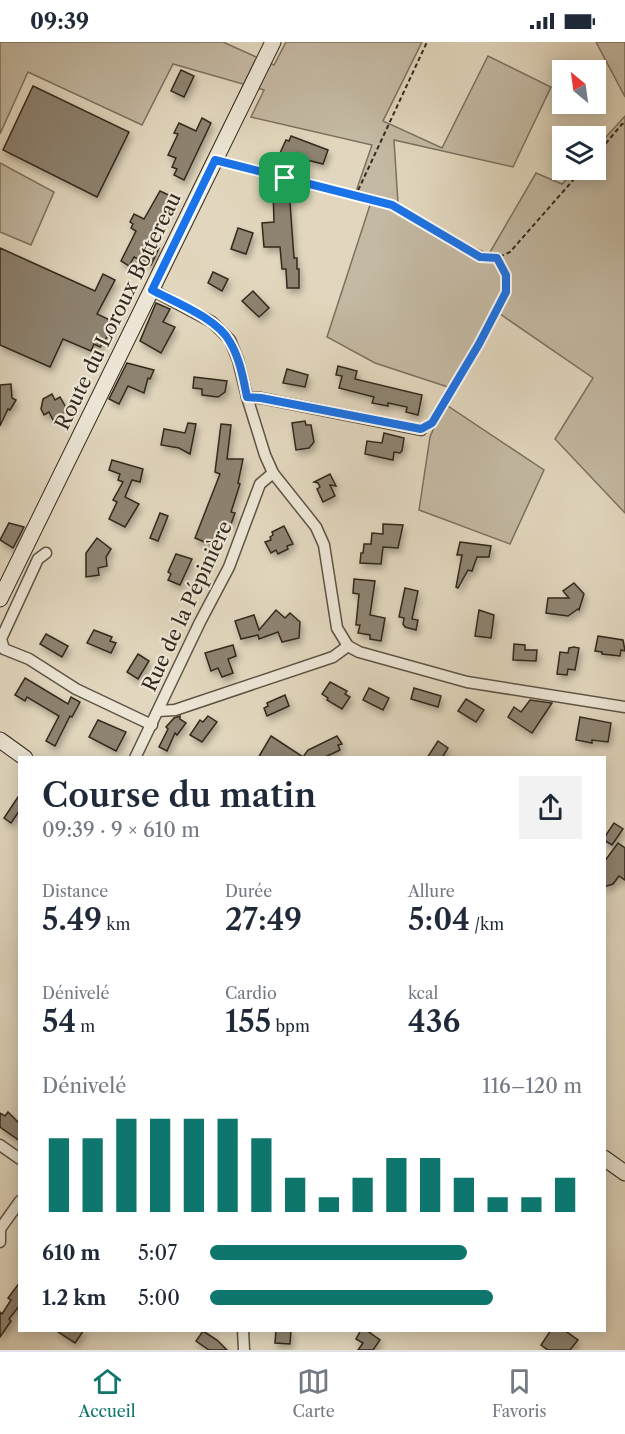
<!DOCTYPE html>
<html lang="fr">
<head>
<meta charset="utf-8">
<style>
	:root { --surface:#fff; --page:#f2f2f3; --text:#1f2937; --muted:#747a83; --line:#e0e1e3; --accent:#0f766e }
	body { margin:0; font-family:"Libre Caslon Text",serif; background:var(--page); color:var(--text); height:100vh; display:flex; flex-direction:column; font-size:22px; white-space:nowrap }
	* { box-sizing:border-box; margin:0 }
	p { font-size:20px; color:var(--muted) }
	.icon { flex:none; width:33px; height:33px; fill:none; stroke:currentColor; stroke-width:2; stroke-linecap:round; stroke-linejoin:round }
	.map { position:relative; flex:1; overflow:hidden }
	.side { position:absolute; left:18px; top:714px; width:588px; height:576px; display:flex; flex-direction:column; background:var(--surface); border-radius:0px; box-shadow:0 3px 15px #0003 }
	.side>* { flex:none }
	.needle { width:39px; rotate:331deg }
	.controls { position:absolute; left:552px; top:18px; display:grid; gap:12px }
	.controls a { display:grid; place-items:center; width:54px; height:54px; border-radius:0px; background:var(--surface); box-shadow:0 3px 15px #0003; font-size:30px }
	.pin { position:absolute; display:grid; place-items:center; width:51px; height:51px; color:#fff; margin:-26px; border-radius:12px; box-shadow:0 3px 9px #0006 }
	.round { display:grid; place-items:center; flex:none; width:63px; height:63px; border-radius:0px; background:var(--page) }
	.headline { display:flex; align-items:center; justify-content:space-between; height:102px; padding:0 24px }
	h1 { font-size:33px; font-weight:600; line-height:45px }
	.metrics { display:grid; grid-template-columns:repeat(3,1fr); gap:9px; height:102px; padding:6px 24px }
	.metrics div { display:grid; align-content:center }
	.metrics b { font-size:30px; font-weight:600 }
	.metrics small { font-size:16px; font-weight:400 }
	.metrics p { font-size:16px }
	.chart { height:168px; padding:12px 24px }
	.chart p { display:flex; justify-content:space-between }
	.chart svg { width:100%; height:108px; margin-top:6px; stroke:var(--accent); stroke-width:6 }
	ul { padding:0 24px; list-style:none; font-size:20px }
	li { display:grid; grid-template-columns:96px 72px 1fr; align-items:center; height:45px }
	li i { height:15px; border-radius:8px; background:var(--accent) }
	.status { display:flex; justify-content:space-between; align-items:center; height:42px; padding:0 30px; background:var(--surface); direction:ltr }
	.status svg { height:16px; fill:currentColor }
	.menu { display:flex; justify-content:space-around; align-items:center; height:84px; border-top:2px solid var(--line); background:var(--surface); font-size:16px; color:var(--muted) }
	.menu a { display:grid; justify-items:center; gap:3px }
	.menu .on { color:var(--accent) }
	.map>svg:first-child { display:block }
</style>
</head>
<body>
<div class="status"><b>09:39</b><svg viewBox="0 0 49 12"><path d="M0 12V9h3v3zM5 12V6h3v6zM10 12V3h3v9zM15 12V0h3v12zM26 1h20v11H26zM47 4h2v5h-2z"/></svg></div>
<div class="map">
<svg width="625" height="1308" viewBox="0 0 625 1308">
	<defs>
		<filter id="shadow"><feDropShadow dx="2.5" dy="4.5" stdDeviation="3" flood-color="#0004"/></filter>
	</defs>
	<rect width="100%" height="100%" fill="#e2d7be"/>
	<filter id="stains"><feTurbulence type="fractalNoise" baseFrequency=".00333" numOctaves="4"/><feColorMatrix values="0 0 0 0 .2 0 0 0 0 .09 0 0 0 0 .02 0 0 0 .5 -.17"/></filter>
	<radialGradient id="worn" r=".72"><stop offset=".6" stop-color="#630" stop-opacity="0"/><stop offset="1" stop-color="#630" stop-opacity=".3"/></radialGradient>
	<!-- green -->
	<g fill="#c4b9a3" stroke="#7c7160" stroke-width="1.5">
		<path d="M0,0H223L274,23L286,0H422L383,79L442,106L488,14L551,45L513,125L394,98L398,161L472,205L489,212L536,131L562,142L576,128H596V106L625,74V471L555,397L593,336L500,272L448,364L544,428L510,502L419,468L430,395L451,346L375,321L327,295L371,160L353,158L372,103L251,75L264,48L173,22L142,83L28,30L0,92Z"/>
		<path d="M596,0H625V55Z"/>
		<path d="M0,121L54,150L31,203L0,190Z"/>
	</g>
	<!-- building -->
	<g fill="#8e8371" stroke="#33291d" stroke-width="1.5" filter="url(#shadow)">
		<path d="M181,28L194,34L184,55L171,49Z"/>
		<path d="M33,44L129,90L97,155L3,108Z"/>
		<path d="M202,76L211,81L184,138L174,133L177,127L172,125L176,116L168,113L178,92L174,91L179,81L196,89Z"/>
		<path d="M291,94L328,108L323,122L299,116L296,125L287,122L289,115L280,111L286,98L289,99Z"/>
		<path d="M289,147L294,216H297V227H299V246H287L286,227H282L280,205H264L262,181L274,180L273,148Z"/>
		<path d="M160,149L175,156L148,201L159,206L151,223L134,215L129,224L121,219L136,189L131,186L133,182L130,180L134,172L144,177Z"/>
		<path d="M238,186L253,191L246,212L231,207Z"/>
		<path d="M0,206L95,249L103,232L115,238L97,272L112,279L108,287L110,291L100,305L94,302L91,309L63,297L50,325L0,303Z"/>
		<path d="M213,230L228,237L222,249L208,241Z"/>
		<path d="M253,249L269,266L259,275L242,259Z"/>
		<path d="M156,261L170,267L163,280L175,285L161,311L140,299Z"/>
		<path d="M127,321L154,328L150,337L148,336L144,351L128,344L119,362L109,357Z"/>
		<path d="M338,324L357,329L355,337L422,353L418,373L406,370L407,365L388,361V364L372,361L374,355L339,346L342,334L336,333Z"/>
		<path d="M287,327L308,333L305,345L283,341Z"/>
		<path d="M194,335L227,339L225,350L218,355L202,353V347L193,346Z"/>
		<path d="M11,342L12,356L16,358L10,368L8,367L0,384V343Z"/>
		<path d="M52,352L55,358L60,355L68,369L53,378L49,370L44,373L41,367L43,357Z"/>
		<path d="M305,379L306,383H311L314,400L309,406L296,408L292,381Z"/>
		<path d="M188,381L196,382L190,412L179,406L161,403L164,387L185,391Z"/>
		<path d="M221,382L231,383L227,417H243L238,441L240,442L231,470L235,471L231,482L224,479L214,504L195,496L220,432L215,430Z"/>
		<path d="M384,391L404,396L402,409L400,411L394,410L393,418L365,412L367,399L382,401Z"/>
		<path d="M112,418L143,427L140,440L132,438L125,455L139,462L125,485L109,477L117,460L113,458L123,440L118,438L120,432L109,428Z"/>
		<path d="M330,432L336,444L330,443L335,454L323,460L317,447L320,445L318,441L314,440Z"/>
		<path d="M160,471L168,474L158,499L150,496Z"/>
		<path d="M9,481L24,485L13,506L0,498Z"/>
		<path d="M383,482L403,483L398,506L383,505L381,522L360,521L361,511H363L364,502H371L372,491L383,492Z"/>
		<path d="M284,484L293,502L287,504L288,507L278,512L276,508L271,511L265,500L271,498L270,495L273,493L272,490Z"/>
		<path d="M97,496L111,507L106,515L107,524L98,526L99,533L86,535V511Z"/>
		<path d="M460,500L491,504L489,515H477L472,529L468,528L458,546L456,545L462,513H457Z"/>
		<path d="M176,512L192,517L180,543L168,538L171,532L168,530Z"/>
		<path d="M354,537L375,539L370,573L385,576L381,599L370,597V593L358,591L360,583H356L359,552L353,551Z"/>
		<path d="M574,541L584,552L579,568L578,567L568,574L546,571L548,556H569L563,549Z"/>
		<path d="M405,546L418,549L412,577L418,578L416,588L405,585L403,582L404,576L399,575Z"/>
		<path d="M276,568L285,576L290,571L300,580L299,596L282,600L278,590L259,597L258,593L241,597L235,579L254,573L259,588Z"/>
		<path d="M479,568L494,573L491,596L475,594Z"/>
		<path d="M94,588L112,595L110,599L116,601L111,611L87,601Z"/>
		<path d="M46,592L68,604L62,615L40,602Z"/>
		<path d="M598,594L623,598L625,609L621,608L620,614L602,612V610L595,609Z"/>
		<path d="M514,602L525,603V608H537L536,619L513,618Z"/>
		<path d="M233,603L236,614L228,617L233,631L222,635L218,626L211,629L205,611Z"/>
		<path d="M574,605L579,606L575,628L568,627L567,633L557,632L560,610L568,611L569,606Z"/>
		<path d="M138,612L149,619L138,637L127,630Z"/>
		<path d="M25,636L68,662L71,655L80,660L72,675L70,674L55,704L46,699L59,674L27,655L25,659L15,653Z"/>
		<path d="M330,640L347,649L345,652L350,655L342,667L327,658L328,656L322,652Z"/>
		<path d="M369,646L389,656L383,668L363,658Z"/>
		<path d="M414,646L441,654L438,665L411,657Z"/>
		<path d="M285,653L289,664L267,674L264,666L268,664L267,661Z"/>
		<path d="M466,657L484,668L476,680L458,669Z"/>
		<path d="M530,658L552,661L532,691L508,675L514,665L521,670Z"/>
		<path d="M180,674V677L186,681L177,693L175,691L167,709L159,705L168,687L166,685L174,676Z"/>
		<path d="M208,674L217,680L202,700L190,693L200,678L203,680Z"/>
		<path d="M580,675L611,681L608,700L592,698V701L576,698Z"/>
		<path d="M98,678L126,690L116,709L89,695Z"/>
		<path d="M271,694L303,715L308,708L337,694L342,702L338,703L340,708L323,716H258Z"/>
		<path d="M438,699L448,706L442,716H427Z"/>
		<path d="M20,752V768L11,781L4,776Z"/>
		<path d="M614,781L623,787L612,803L604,798V796Z"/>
		<path d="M618,801L625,806V838L619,834L613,842L604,845V820Z"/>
		<path d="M8,1070L20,1082V1099L0,1085V1071L5,1074Z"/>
		<path d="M20,1240V1263L9,1277L11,1279L0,1295V1270L2,1272L11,1258L8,1256Z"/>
		<path d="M55,1288H84L75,1301Z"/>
		<path d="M276,1288H291L290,1302L275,1301Z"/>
		<path d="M361,1288H366L380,1298L373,1308H358L363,1301L356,1297Z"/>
		<path d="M551,1288H564L578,1298L570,1308H548L541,1303Z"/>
		<path d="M203,1289L217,1298L227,1308H209L196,1299Z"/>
	</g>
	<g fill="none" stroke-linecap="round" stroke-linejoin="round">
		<defs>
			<g id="street">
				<path d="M152,248L212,280L230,298L238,318L247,355L265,413L273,431L316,485L324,503L337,586L348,604L359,610L467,640L625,665"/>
				<path d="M247,355L261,356L421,388"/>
				<path d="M46,511L38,517L1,597L4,607L29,617L76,647L152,683"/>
				<path d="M158,669L175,668L333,615L348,604"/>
				<path d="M135,716L200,580L229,525L260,442L273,431"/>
				<path d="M0,1103L20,1117"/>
				<path d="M0,1200V1187L20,1159"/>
				<path d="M243,1288L244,1308"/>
			</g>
			<g id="secondary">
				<path d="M0,557L273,0"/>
				<path d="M0,698L25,716"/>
				<path d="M604,1116L625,1131"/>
			</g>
		</defs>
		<!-- street casing -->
		<use href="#street" stroke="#5f5445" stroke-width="13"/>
		<!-- secondary casing -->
		<use href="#secondary" stroke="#33291d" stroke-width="17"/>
		<!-- path -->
		<g stroke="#33291d" stroke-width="2" stroke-dasharray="4.5 3" stroke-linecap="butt">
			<path d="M596,113L622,82H625"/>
			<path d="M227,121L392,163L480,215L497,216L510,210L582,128"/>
			<path d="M355,155L427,0"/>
			<path d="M429,383L432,381L479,302L506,250V233L498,217"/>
		</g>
		<!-- street -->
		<use href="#street" stroke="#ece5d5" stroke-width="10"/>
		<!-- secondary -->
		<use href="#secondary" stroke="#ece5d5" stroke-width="15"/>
	</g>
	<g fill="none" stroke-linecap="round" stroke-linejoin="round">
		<defs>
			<path id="route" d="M215,118L392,163L480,215L497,216L506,233V250L479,302L432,381L421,387L261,356L247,355C243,336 240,317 230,300C218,277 175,260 152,248Z"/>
		</defs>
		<!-- route casing -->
		<use href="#route" stroke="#fff" stroke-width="12"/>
		<!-- route -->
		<use href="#route" stroke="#1a73e8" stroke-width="8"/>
	</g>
	<g text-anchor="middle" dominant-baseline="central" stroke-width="4.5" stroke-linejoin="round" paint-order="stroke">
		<!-- street labels -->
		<g font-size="20" fill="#33291d" stroke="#ece5d5">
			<text transform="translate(118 269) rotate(-64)">Route du Loroux Bottereau</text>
			<text transform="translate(187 564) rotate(-65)">Rue de la Pépinière</text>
		</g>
	</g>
	<rect width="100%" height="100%" filter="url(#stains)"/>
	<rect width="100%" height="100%" fill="url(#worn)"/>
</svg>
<div class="controls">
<a><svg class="needle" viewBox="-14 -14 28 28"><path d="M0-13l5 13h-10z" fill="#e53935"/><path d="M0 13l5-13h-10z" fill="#747a83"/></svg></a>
<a><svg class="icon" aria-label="layers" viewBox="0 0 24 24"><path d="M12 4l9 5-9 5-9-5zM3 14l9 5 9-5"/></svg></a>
</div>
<div class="pin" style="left:285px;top:136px;background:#1e9e55"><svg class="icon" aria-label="arrive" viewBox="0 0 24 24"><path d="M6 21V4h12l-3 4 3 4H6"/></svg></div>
<section class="side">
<div class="headline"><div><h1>Course du matin</h1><p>09:39 · 9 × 610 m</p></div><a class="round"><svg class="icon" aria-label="share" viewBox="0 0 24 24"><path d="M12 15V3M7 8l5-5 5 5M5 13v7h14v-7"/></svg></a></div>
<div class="metrics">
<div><p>Distance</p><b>5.49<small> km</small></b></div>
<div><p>Durée</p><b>27:49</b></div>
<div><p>Allure</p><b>5:04<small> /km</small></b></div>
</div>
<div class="metrics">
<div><p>Dénivelé</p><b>54<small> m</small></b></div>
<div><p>Cardio</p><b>155<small> bpm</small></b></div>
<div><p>kcal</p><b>436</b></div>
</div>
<div class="chart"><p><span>Dénivelé</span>116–120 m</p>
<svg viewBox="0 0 160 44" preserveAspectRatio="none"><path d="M5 44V14M15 44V14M25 44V6M35 44V6M45 44V6M55 44V6M65 44V14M75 44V30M85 44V38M95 44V30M105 44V22M115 44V22M125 44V30M135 44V38M145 44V38M155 44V30"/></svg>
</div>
<ul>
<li><b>610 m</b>5:07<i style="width:69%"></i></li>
<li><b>1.2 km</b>5:00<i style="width:76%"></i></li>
</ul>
</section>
</div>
<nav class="menu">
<a class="on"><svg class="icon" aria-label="home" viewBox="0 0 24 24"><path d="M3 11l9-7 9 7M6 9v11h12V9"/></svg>Accueil</a>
<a><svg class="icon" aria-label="map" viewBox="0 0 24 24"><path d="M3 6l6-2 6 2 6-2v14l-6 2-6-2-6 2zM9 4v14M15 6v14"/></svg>Carte</a>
<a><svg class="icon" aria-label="saved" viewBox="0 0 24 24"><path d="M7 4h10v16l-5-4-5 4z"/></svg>Favoris</a>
</nav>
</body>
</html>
